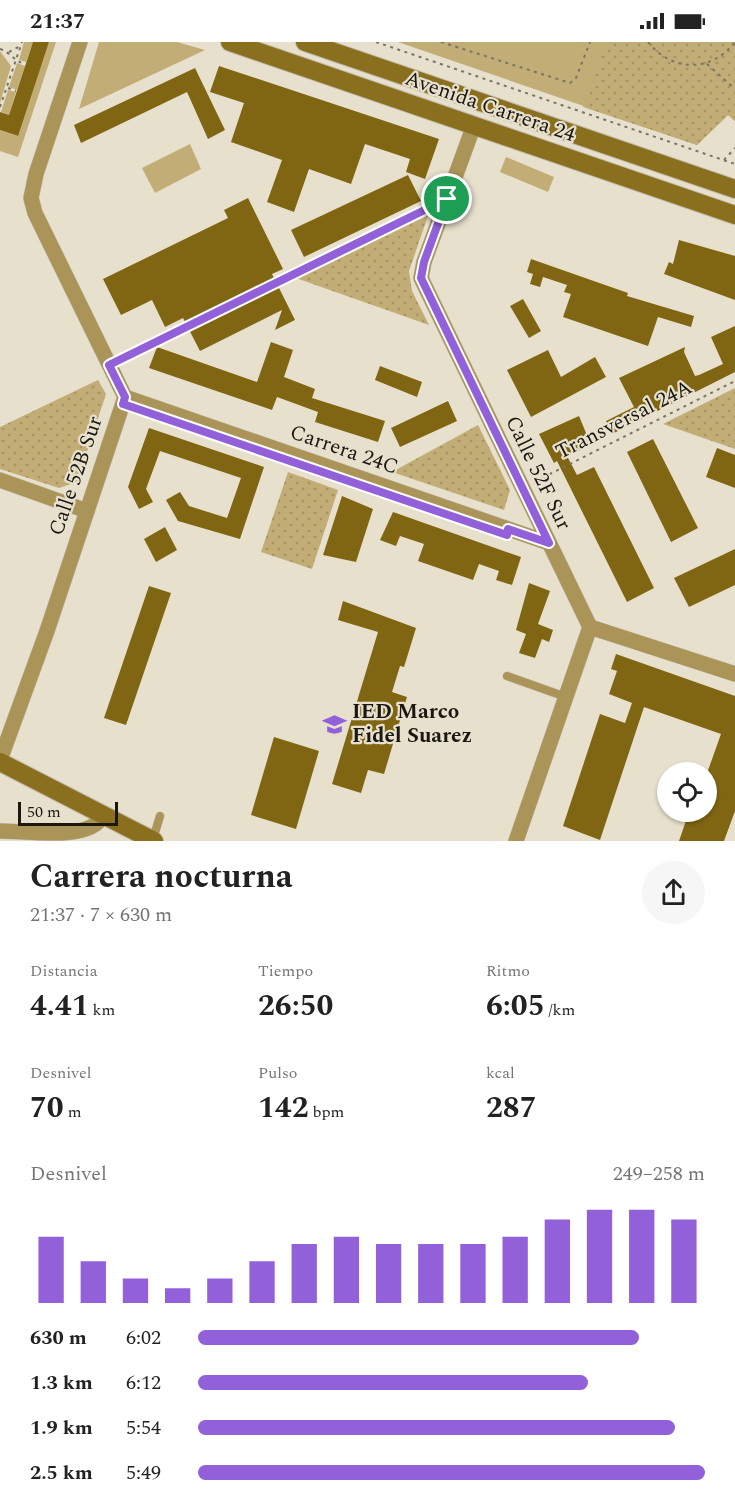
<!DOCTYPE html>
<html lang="es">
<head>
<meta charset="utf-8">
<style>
	:root { --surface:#fff; --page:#f6f6f6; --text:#222; --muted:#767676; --accent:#9260d9 }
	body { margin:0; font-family:Spectral,serif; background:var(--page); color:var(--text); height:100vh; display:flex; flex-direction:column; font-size:22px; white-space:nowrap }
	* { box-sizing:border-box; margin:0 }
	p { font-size:20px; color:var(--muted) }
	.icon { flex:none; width:33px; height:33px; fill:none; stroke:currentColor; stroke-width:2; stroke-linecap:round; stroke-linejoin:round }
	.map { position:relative; height:799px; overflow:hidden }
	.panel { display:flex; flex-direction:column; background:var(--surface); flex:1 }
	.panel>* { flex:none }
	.controls { position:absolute; left:657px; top:720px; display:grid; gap:12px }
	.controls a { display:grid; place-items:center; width:60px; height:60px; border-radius:50%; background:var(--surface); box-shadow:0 2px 4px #0004; font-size:30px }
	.scale { position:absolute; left:18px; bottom:15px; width:100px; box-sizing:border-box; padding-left:6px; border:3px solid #1a1811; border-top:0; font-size:16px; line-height:21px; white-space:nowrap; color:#1a1811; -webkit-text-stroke:4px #e7e0cd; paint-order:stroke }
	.pin { position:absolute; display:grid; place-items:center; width:51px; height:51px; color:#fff; margin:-26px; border:3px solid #fff; border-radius:50%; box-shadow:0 2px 6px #0007 }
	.round { display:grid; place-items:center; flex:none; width:63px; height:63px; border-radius:32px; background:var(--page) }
	.summary { display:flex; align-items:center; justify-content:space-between; height:102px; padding:0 30px }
	h1 { font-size:33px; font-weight:700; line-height:45px }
	.metrics { display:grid; grid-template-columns:repeat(3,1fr); gap:9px; height:102px; padding:6px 30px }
	.metrics div { display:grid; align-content:center }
	.metrics b { font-size:30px; font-weight:700 }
	.metrics small { font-size:16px; font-weight:400 }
	.metrics p { font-size:16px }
	.chart { height:168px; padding:12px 30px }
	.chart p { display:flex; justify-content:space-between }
	.chart svg { width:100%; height:108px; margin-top:6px; stroke:var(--accent); stroke-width:6 }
	ul { padding:0 30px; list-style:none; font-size:20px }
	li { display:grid; grid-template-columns:96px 72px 1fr; align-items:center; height:45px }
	li i { height:15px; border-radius:8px; background:var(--accent) }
	.status { display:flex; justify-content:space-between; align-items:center; height:42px; padding:0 30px; background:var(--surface); direction:ltr }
	.status svg { height:16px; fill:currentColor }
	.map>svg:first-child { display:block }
</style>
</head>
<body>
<div class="status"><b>21:37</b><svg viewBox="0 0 49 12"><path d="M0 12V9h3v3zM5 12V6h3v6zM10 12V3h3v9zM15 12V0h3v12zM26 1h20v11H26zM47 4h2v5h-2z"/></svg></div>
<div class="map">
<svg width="735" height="799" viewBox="0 0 735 799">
	<defs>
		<pattern id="park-dots" width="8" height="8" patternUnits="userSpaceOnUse" patternTransform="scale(1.5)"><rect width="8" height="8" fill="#c1ad75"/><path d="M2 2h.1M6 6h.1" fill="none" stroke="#a59464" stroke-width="1.8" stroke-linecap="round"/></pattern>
	</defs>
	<rect width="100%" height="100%" fill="#e7e0cd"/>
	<!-- green -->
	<g fill="#c1ad75">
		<path d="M24,0H33L26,20L19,18Z"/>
		<path d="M49,0H56L18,115L0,109V88L17,94Z"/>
		<path d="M99,0H177L205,8L79,67Z"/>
		<path d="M398,0H735V79L728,73L697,103Z"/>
		<path d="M0,9L11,24L0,61Z"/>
		<path d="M17,21L25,24L17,48L9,45Z"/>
		<path d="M8,48L16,50L9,73L1,70Z"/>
		<path d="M190,102L201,127L155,151L142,126Z"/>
		<path d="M506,115L554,135L548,150L500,130Z"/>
	</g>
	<!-- park -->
	<g fill="url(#park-dots)">
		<path d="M606,0H735V79L728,73L697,103L583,65Z"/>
		<path d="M430,168L409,229L412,249L429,283L293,235Z"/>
		<path d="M98,338L106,352L77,440L59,446L0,427V385Z"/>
		<path d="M735,346V407L663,382Z"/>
		<path d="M478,383L510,448L504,468L392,430Z"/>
		<path d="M288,430L338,448L312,527L261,510Z"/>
	</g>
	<!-- building -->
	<g fill="#806612">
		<path d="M33,0H49L18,94L0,88V70L9,73Z"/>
		<path d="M219,24L439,97L425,137L406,130L410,117L365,102L351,142L309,127L294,170L267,160L282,118L231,100L244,61L210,50Z"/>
		<path d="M195,26L225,88L208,97L187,50L81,101L74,83Z"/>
		<path d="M408,133L421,159L304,215L291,188Z"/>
		<path d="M248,156L283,227L272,232L295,278L275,288L282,268L200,309L183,276L165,285L152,258L121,273L103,237L228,176L224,168Z"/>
		<path d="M679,198L735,214V258L664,232L669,220L673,222Z"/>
		<path d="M531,217L628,251L627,254L694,274L691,285L658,275L648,304L563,275L571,252L564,250L567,243L543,235L540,245L530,242L533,232L527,230Z"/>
		<path d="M523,257L541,289L529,296L510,264Z"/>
		<path d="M735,284V330L612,392L606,379L634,365L619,336L685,305L684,310L695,334L699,333L723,322L711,295Z"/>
		<path d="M271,300L293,308L284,335L315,347L312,356L385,379L378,400L315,380L318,370L277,355L272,368L149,326L157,305L257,340Z"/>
		<path d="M548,308L561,335L595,315L606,335L531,375L507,328Z"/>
		<path d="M380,324L422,340L417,355L375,338Z"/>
		<path d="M448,359L457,379L400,405L391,386Z"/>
		<path d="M579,374L591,403L567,414L577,433L594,425L654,546L627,560L557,419L554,421L539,392Z"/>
		<path d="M149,386L264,425L240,497L178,479L166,458L180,450L189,464L227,476L241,436L160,409L146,447L153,460L139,467L128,445Z"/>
		<path d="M653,397L698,486L671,500L627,410Z"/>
		<path d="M717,406L735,413V446L706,435Z"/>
		<path d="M342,454L373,467L356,520L323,513Z"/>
		<path d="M393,470L521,515L512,543L496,538L499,529L479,522L473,538L418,519L424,502L400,494L396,504L380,498Z"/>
		<path d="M165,485L177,508L156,520L144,497Z"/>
		<path d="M735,507V543L689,565L674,536Z"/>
		<path d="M529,541L550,549L538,582L553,588L549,600L542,597L535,616L519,611L526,592L516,588Z"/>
		<path d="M149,544L171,551L126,683L104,676Z"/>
		<path d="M343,559L416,586L404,625L400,624L392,650L407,655L384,732L368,728L361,751L332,742L378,590L338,578Z"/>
		<path d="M616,612L735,654V769L724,799H679L689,770H706V734L721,692L644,665L600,798L563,784L600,672L625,681L632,661L609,652L617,629L611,627Z"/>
		<path d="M274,695L319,709L296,787L251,773Z"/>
	</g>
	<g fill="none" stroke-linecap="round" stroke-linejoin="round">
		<defs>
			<g id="lane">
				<path d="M507,634L566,655"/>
				<path d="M153,797L160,774"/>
			</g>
			<g id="street">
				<path d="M474,83L424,220L421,236L590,585L516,799"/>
				<path d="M125,355L549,501"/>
				<path d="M0,438L87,469"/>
				<path d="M590,585L735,632"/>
				<path d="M0,718L47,589L125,355L35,171L31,156L36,132L80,0"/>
				<path d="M0,789C25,789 82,798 99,779"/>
			</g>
			<g id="secondary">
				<path d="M230,0L735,173"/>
				<path d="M305,0L735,147"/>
				<path d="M0,720L154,799"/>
			</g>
		</defs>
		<!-- lane casing -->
		<use href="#lane" stroke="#c2bcab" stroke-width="9"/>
		<!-- street casing -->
		<use href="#street" stroke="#c2bcab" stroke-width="16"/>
		<!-- secondary casing -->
		<use href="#secondary" stroke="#c2bcab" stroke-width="20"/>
		<!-- path -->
		<g stroke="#787467" stroke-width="2" stroke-dasharray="3 4.5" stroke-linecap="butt">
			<path d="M376,0L735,122"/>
			<path d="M441,0L570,41L576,36L590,0"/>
			<path d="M648,0C672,30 711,31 735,0"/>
			<path d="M0,7C11,11 14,19 25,22"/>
			<path d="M9,10L22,3"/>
			<path d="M707,22L735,47"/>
			<path d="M8,46L16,49"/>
			<path d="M0,65L22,0"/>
			<path d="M724,118L735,106"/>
			<path d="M122,316L430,165"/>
			<path d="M536,439L735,339"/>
		</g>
		<!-- lane -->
		<use href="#lane" stroke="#aa9458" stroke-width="8"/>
		<!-- street -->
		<use href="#street" stroke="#aa9458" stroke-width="15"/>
		<!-- secondary -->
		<use href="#secondary" stroke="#896f1e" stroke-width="18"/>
	</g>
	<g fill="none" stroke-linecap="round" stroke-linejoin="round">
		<defs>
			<path id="route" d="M447,157L424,220L421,236L549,501L508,487L507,493L123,362L125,355L109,323Z"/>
		</defs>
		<!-- route casing -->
		<use href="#route" stroke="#fff" stroke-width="12"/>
		<!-- route -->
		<use href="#route" stroke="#9260d9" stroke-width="8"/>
	</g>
	<!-- icons -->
	<defs>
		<symbol id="school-bare" viewBox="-9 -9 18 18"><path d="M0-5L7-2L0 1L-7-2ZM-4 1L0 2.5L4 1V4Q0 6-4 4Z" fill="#9260d9" stroke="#e7e0cd" stroke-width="2.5" paint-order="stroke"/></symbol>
	</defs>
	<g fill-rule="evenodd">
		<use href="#school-bare" x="318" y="666" width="33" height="33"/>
	</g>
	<g text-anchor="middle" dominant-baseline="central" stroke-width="4.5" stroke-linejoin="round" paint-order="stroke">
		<!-- street labels -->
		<g font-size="21" fill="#1a1811" stroke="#e7e0cd">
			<text transform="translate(490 65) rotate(19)">Avenida Carrera 24</text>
			<text transform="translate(624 378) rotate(-27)">Transversal 24A</text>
			<text transform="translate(344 408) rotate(19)">Carrera 24C</text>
			<text transform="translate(538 431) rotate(64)">Calle 52F Sur</text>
			<text transform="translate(76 434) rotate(-71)">Calle 52B Sur</text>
		</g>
		<!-- poi labels -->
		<g font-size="21" font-weight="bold" fill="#1a1811" stroke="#e7e0cd" text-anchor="start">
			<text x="352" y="670">IED Marco<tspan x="352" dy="24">Fidel Suarez</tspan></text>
		</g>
	</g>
</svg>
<div class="controls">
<a><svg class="icon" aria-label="locate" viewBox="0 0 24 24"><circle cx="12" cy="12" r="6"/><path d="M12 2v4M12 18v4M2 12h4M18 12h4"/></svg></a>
</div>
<div class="scale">50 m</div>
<div class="pin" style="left:447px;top:157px;background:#1e9e55"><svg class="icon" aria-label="arrive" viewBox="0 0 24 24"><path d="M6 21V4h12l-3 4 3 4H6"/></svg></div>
</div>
<section class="panel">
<div class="summary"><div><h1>Carrera nocturna</h1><p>21:37 · 7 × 630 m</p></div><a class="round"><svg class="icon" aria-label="share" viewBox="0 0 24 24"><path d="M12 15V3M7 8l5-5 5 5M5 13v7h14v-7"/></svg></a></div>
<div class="metrics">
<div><p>Distancia</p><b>4.41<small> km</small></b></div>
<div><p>Tiempo</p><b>26:50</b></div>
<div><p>Ritmo</p><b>6:05<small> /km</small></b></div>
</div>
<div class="metrics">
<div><p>Desnivel</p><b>70<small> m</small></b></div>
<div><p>Pulso</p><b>142<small> bpm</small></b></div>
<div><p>kcal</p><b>287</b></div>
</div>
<div class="chart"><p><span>Desnivel</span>249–258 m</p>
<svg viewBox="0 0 160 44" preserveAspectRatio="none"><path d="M5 44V17M15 44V27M25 44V34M35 44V38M45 44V34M55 44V27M65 44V20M75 44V17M85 44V20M95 44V20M105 44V20M115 44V17M125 44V10M135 44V6M145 44V6M155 44V10"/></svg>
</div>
<ul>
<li><b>630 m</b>6:02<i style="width:87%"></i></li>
<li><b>1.3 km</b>6:12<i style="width:77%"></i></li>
<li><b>1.9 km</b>5:54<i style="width:94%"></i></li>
<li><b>2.5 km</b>5:49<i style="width:100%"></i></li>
</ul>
</section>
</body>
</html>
